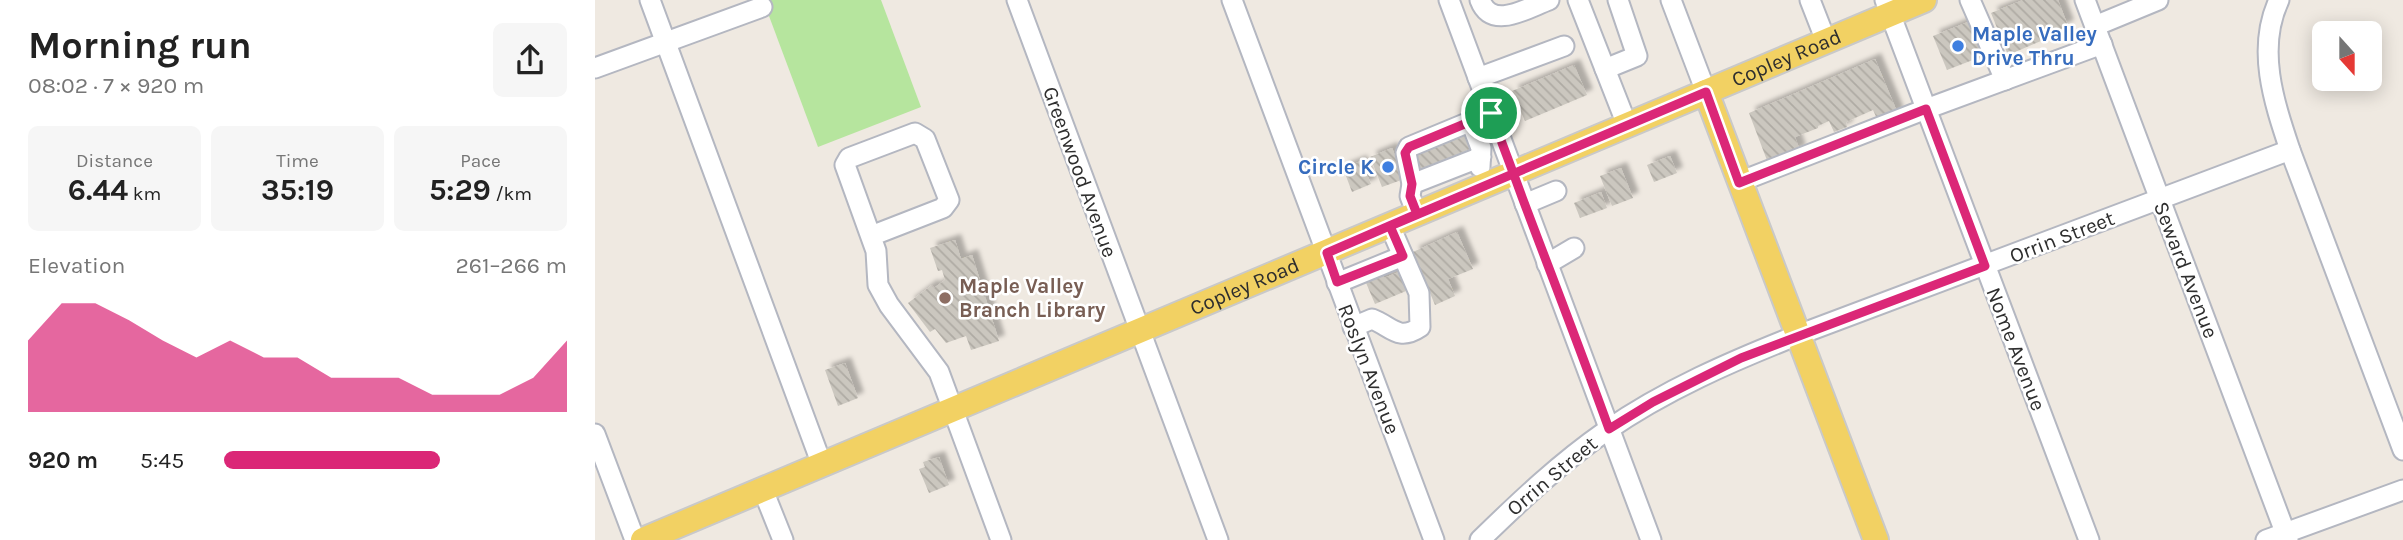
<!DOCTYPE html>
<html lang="en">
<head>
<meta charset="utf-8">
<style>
	:root { --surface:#fff; --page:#f6f6f6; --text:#222; --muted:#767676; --accent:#db2777 }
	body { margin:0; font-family:Karla,sans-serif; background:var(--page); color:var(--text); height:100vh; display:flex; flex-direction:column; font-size:26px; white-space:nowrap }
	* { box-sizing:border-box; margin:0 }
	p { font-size:23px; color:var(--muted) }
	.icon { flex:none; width:38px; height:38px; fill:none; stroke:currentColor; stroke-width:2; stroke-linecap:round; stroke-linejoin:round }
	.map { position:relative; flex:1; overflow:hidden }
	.panel { display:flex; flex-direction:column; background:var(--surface); width:595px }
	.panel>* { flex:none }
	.needle { width:46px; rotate:159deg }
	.buttons { position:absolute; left:1717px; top:21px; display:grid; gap:14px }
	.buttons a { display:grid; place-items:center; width:70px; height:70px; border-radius:10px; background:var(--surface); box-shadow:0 4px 18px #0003; font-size:35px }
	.pin { position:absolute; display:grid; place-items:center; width:60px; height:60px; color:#fff; margin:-30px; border:4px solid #fff; border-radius:50%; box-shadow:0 2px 7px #0007 }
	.round { display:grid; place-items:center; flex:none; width:74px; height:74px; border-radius:10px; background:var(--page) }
	.headline { display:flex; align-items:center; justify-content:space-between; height:119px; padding:0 28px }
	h1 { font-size:38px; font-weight:700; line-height:52px }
	.metrics { display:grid; grid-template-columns:repeat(3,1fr); gap:10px; height:119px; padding:7px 28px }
	.metrics div { display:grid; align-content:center; border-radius:10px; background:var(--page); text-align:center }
	.metrics b { font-size:30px; font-weight:700 }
	.metrics small { font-size:19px; font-weight:400 }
	.metrics p { font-size:19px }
	.chart { height:196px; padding:14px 28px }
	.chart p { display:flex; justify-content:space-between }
	.chart svg { width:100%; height:126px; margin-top:7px; fill:var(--accent); opacity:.7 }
	ul { padding:0 28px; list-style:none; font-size:23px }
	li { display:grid; grid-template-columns:112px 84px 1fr; align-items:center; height:52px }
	li i { height:18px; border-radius:9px; background:var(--accent) }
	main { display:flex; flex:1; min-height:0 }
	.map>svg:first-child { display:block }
</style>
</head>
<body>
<main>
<section class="panel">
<div class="headline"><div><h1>Morning run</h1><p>08:02 · 7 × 920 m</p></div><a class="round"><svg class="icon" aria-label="share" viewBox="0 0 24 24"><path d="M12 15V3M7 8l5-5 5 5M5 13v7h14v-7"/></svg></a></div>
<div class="metrics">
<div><p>Distance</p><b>6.44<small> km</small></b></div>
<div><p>Time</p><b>35:19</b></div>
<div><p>Pace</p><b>5:29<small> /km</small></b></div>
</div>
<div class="chart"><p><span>Elevation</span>261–266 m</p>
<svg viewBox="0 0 160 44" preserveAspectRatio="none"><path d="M0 44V19L10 6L20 6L30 12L40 19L50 25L60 19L70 25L80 25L90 32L100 32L110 32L120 38L130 38L140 38L150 32L160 19V44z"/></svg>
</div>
<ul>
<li><b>920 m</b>5:45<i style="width:63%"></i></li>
</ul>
</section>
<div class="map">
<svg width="1808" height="540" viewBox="0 0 1808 540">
	<defs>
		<pattern id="building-back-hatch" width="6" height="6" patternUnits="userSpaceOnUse" patternTransform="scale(1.75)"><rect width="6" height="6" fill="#cbc7bf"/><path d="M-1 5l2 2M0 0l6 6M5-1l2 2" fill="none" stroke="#afaba4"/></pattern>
		<filter id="shadow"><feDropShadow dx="6" dy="-6" stdDeviation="2" flood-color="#0004"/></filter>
	</defs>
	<rect width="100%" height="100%" fill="#efe9e1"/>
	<!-- park -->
	<path fill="#b6e59e" d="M168,0H286L326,107L223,147Z"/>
	<!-- building -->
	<g fill="url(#building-back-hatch)" filter="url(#shadow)">
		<path d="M1428,0H1463L1473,26L1452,35L1453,38L1413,55L1396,13Z"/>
		<path d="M1373,22L1388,56L1352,70L1338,36Z"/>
		<path d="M1280,59L1303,114L1284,123L1278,110L1251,122L1252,127L1239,132L1234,121L1223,126V128L1200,137L1205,151L1173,163L1154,113Z"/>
		<path d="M979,65L992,95L930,121L917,91Z"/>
		<path d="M877,132L883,146L821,171L816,157Z"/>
		<path d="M797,148L809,179L787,187L775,157Z"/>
		<path d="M1075,156L1082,173L1059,182L1052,165Z"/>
		<path d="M766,161L776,184L757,192L748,168Z"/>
		<path d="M1026,168L1038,198L1017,206L1005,176Z"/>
		<path d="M1006,192L1012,208L985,218L979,203Z"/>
		<path d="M862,232L878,269L853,279L860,296L840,305L818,252Z"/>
		<path d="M360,240L366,259L377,255L404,341L376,350L371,336L351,343L340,329L335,332L313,303L337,285L339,288L350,280L347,270L343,271L335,248Z"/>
		<path d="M786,272L789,278L804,272L811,291L780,304L769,278Z"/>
		<path d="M250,363L263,398L243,406L230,370Z"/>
		<path d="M344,457L354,485L334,493L324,469L330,467L328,462Z"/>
	</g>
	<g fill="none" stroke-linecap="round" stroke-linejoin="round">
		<defs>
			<g id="minor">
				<path d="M55,0L227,465"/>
				<path d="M422,0L623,540"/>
				<path d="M637,0L839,540"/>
				<path d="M854,0L1056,540"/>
				<path d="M885,0C897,31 932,8 954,0"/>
				<path d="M983,0L1032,125"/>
				<path d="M1076,0L1111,92"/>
				<path d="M1215,0L1231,41"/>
				<path d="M1290,0L1494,540"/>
				<path d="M1375,0L1410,80"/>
				<path d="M1490,0L1693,540"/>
				<path d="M1684,0C1661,49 1679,102 1695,150L1808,450"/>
				<path d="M1500,26L1563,0"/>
				<path d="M0,68L167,7"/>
				<path d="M1010,69L1042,56L1023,0"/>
				<path d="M883,78L969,46"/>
				<path d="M876,122L886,148L885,167"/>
				<path d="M1144,182L1331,109L1507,44"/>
				<path d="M817,184L886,157"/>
				<path d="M930,204L961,191"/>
				<path d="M822,214L815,196L817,184L811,153L814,147L896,113"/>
				<path d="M276,236L348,208L354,200L330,139L320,133L254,158L250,165L281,251L283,285L294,305L344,372L406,540"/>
				<path d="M952,264L979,248"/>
				<path d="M742,283L808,256"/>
				<path d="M758,327L777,319C796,326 803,342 825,327L824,293L795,226"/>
				<path d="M0,434L40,540"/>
				<path d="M168,490L188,540"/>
				<path d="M885,540C925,501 965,463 1011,431C1070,390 1137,361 1203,335L1695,150"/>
				<path d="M1671,540L1808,490"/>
			</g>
			<g id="major">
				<path d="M1111,92L1281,540"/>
				<path id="s1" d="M48,540L1329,0"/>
			</g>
		</defs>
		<!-- minor casing -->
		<use href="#minor" stroke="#b4b7c1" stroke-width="23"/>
		<!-- major casing -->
		<use href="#major" stroke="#c9c9c9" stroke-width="28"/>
		<!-- minor -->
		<use href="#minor" stroke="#fff" stroke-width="19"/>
		<!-- major -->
		<use href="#major" stroke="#f2d163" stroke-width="24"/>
	</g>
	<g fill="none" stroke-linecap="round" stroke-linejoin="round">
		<defs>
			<path id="route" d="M896,113L814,147L810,153L817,184L815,196L822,214L732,253L742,282L808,256L795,226C900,182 1005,137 1111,92L1144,183L1331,109L1390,266L1146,358L1058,402L1014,429C986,351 956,274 927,197C917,169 906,141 896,113"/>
		</defs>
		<!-- route casing -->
		<use href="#route" stroke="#fff" stroke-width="14"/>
		<!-- route -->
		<use href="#route" stroke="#db2777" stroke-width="9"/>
	</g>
	<!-- markers -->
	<g fill="#3f7fe0" stroke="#fff" stroke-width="2.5">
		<circle cx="1363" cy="46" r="7"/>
		<circle cx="793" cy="167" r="7"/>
	</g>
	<circle fill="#8d6e63" stroke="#fff" stroke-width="2.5" cx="350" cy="298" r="7"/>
	<g text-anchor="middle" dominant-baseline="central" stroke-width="5" stroke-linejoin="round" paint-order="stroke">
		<!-- shop labels -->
		<g font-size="21" font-weight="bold" fill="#366cbe" stroke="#fff" text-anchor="start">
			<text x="1377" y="34">Maple Valley<tspan x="1377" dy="24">Drive Thru</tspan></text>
			<text x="779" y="167" text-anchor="end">Circle K</text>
		</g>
		<!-- street labels -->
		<g font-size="21" fill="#2e2e2e" stroke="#fff">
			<text stroke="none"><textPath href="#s1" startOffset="1241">Copley Road</textPath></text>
			<text transform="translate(485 172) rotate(70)">Greenwood Avenue</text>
			<text transform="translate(1467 237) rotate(-21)">Orrin Street</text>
			<text transform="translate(1591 270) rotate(69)">Seward Avenue</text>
			<text stroke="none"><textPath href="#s1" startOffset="653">Copley Road</textPath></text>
			<text transform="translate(1421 349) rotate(69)">Nome Avenue</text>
			<text transform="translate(774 369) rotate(69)">Roslyn Avenue</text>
			<text transform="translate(957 476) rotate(-40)">Orrin Street</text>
		</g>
		<!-- education labels -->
		<g font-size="21" font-weight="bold" fill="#785e54" stroke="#fff" text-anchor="start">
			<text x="364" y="286">Maple Valley<tspan x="364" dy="24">Branch Library</tspan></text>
		</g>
	</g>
</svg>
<div class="buttons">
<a><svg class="needle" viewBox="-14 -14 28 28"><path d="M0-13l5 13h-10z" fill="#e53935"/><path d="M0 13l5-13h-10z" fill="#767676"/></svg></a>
</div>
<div class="pin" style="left:896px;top:113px;background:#1e9e55"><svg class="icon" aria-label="arrive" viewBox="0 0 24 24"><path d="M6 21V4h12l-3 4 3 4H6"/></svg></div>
</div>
</main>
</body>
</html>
